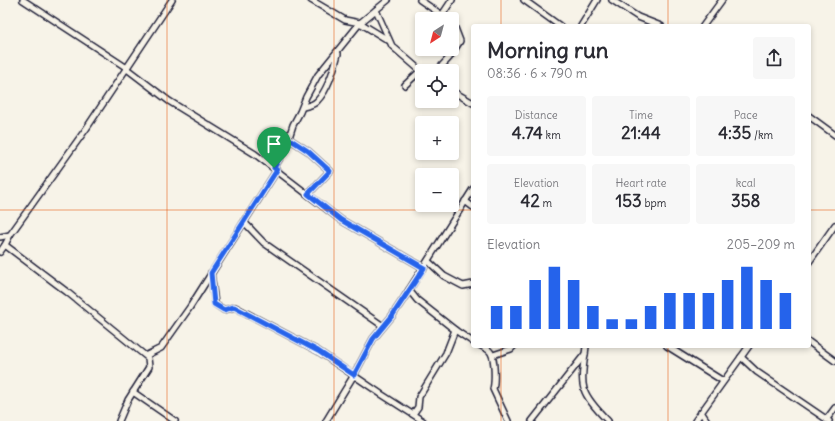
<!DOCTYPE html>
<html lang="en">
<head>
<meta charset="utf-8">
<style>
	:root { --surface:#fff; --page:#f7f7f7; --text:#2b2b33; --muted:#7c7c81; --accent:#2563eb }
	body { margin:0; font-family:Delius,sans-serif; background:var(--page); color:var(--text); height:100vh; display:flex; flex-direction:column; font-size:15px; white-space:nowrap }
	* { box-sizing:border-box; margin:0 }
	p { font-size:13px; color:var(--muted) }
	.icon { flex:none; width:22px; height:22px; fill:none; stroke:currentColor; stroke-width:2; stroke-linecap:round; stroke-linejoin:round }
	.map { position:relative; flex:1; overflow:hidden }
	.drawer { position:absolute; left:471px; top:24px; width:340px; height:324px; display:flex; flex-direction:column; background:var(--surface); border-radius:4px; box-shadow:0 2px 6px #0003 }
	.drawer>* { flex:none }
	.needle { width:26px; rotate:216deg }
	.controls { position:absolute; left:415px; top:12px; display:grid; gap:8px }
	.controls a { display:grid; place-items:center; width:44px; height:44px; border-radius:4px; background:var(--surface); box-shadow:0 2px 6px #0003; font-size:20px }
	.pin { position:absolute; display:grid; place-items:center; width:34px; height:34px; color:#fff; margin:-41px -17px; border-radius:50% 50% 50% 0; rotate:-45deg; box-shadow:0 0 4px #0007 }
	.pin .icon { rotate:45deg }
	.round { display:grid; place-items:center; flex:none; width:42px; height:42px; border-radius:4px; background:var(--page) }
	.overview { display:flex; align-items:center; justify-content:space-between; height:68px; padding:0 16px }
	h1 { font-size:22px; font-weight:700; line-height:30px }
	.figures { display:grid; grid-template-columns:repeat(3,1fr); gap:6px; height:68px; padding:4px 16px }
	.figures div { display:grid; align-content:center; border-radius:4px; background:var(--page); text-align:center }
	.figures b { font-size:17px; font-weight:700 }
	.figures small { font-size:11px; font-weight:400 }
	.figures p { font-size:11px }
	.chart { height:112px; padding:8px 16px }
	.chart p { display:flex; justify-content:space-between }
	.chart svg { width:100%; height:72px; margin-top:4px; stroke:var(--accent); stroke-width:6 }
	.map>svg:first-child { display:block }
</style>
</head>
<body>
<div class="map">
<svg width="835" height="421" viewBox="0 0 835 421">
	<rect width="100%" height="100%" fill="#f7f3e8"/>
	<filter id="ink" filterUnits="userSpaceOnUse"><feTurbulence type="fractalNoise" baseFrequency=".025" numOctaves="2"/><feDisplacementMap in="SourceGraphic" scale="8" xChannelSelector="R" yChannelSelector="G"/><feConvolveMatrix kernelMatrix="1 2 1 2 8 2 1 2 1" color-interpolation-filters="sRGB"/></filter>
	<g filter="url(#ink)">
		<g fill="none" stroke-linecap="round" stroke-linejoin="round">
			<defs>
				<g id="street">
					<path d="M23,0L127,68"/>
					<path d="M311,0L345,20L360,23L388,0"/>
					<path d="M420,0L442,15L446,19"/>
					<path d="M524,0L560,26"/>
					<path d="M612,0L638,17L661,26"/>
					<path d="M376,10L392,46L422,72"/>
					<path d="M442,15L452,0"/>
					<path d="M581,26L597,0"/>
					<path d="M703,26L722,0"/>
					<path d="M127,69L169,101L255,154L341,220L424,268"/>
					<path d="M437,71L449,58L460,41L455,28L452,25"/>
					<path d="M405,85L420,71"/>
					<path d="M452,91L473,103"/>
					<path d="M303,107C307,106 314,105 317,101C328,90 334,69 338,54"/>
					<path d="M809,116L835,135"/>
					<path d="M288,138L308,151L330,171L308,194"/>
					<path d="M274,168L286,147L293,125L300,112L306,97L318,75L360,23L388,40"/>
					<path d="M465,201L473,207"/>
					<path d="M244,222L264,243L383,326"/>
					<path d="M0,237L10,235"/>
					<path d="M0,252L5,245"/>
					<path d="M428,261L444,276L463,286L473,284"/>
					<path d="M809,262L835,225"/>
					<path d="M211,273L215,304L224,310L235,307L318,351L381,394L423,421"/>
					<path d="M409,290L417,300L455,330L473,342"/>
					<path d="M809,342L835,361"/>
					<path d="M481,346C485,348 489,349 491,353C495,360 495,382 493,389L508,421"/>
					<path d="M586,346C585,359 580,376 584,389C587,399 601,414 608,421"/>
					<path d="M667,346L723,381"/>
					<path d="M147,355L161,348L190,307L277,170"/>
					<path d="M493,355L511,349L514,346"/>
					<path d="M741,357L757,372L829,421"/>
					<path d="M133,392L175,421"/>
					<path d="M701,412L707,421"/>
					<path d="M413,414L418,407L419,397L446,353L455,330"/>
					<path d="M826,420L835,408"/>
					<path d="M119,421L128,400L149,367L148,358L67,292L5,245L10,235L86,129L172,0"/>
					<path d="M326,421L354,375L373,339L392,316L404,298L473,189"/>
					<path d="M532,421L585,354"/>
					<path d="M695,421L749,346"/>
				</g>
			</defs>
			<!-- street casing -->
			<use href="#street" stroke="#22223b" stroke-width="8"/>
			<!-- street -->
			<use href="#street" stroke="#f7f3e8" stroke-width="5"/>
		</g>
	</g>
	<g fill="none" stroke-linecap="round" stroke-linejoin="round" filter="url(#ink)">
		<defs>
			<path id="route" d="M288,138L308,151L330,171L308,194L341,220L424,268L392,316L373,339L354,375L318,351L234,307L224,310L214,304L211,273L277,170L274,168L286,147Z"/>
		</defs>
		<!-- route casing -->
		<use href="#route" stroke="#fff" stroke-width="8"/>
		<!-- route -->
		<use href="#route" stroke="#2563eb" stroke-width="5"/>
	</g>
	<!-- grid -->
	<path fill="none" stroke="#e8590c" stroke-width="1" stroke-opacity="0.55" d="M167,0V421M334,0V421M501,0V26M668,0V26M0,210H473M809,210H835M501,346V421M668,346V421"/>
</svg>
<div class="controls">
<a><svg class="needle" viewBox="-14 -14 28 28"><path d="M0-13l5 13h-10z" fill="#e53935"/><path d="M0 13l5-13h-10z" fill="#7c7c81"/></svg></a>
<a><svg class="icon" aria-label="locate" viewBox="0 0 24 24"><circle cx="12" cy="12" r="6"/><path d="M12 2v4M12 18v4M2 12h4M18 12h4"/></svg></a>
<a>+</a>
<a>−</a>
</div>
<div class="pin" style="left:274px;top:168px;background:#1e9e55"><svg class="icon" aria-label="arrive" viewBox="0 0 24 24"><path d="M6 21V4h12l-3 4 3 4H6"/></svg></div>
<section class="drawer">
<div class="overview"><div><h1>Morning run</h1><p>08:36 · 6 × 790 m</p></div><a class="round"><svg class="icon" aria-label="share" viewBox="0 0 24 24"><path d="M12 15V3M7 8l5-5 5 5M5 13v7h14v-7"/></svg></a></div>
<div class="figures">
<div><p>Distance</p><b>4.74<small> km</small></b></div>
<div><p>Time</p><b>21:44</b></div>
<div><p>Pace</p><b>4:35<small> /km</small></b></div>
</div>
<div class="figures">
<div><p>Elevation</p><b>42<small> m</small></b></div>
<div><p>Heart rate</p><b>153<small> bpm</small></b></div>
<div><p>kcal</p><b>358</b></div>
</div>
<div class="chart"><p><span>Elevation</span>205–209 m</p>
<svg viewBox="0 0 160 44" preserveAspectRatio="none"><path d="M5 44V30M15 44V30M25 44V14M35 44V6M45 44V14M55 44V30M65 44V38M75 44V38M85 44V30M95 44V22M105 44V22M115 44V22M125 44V14M135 44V6M145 44V14M155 44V22"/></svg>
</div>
</section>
</div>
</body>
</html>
